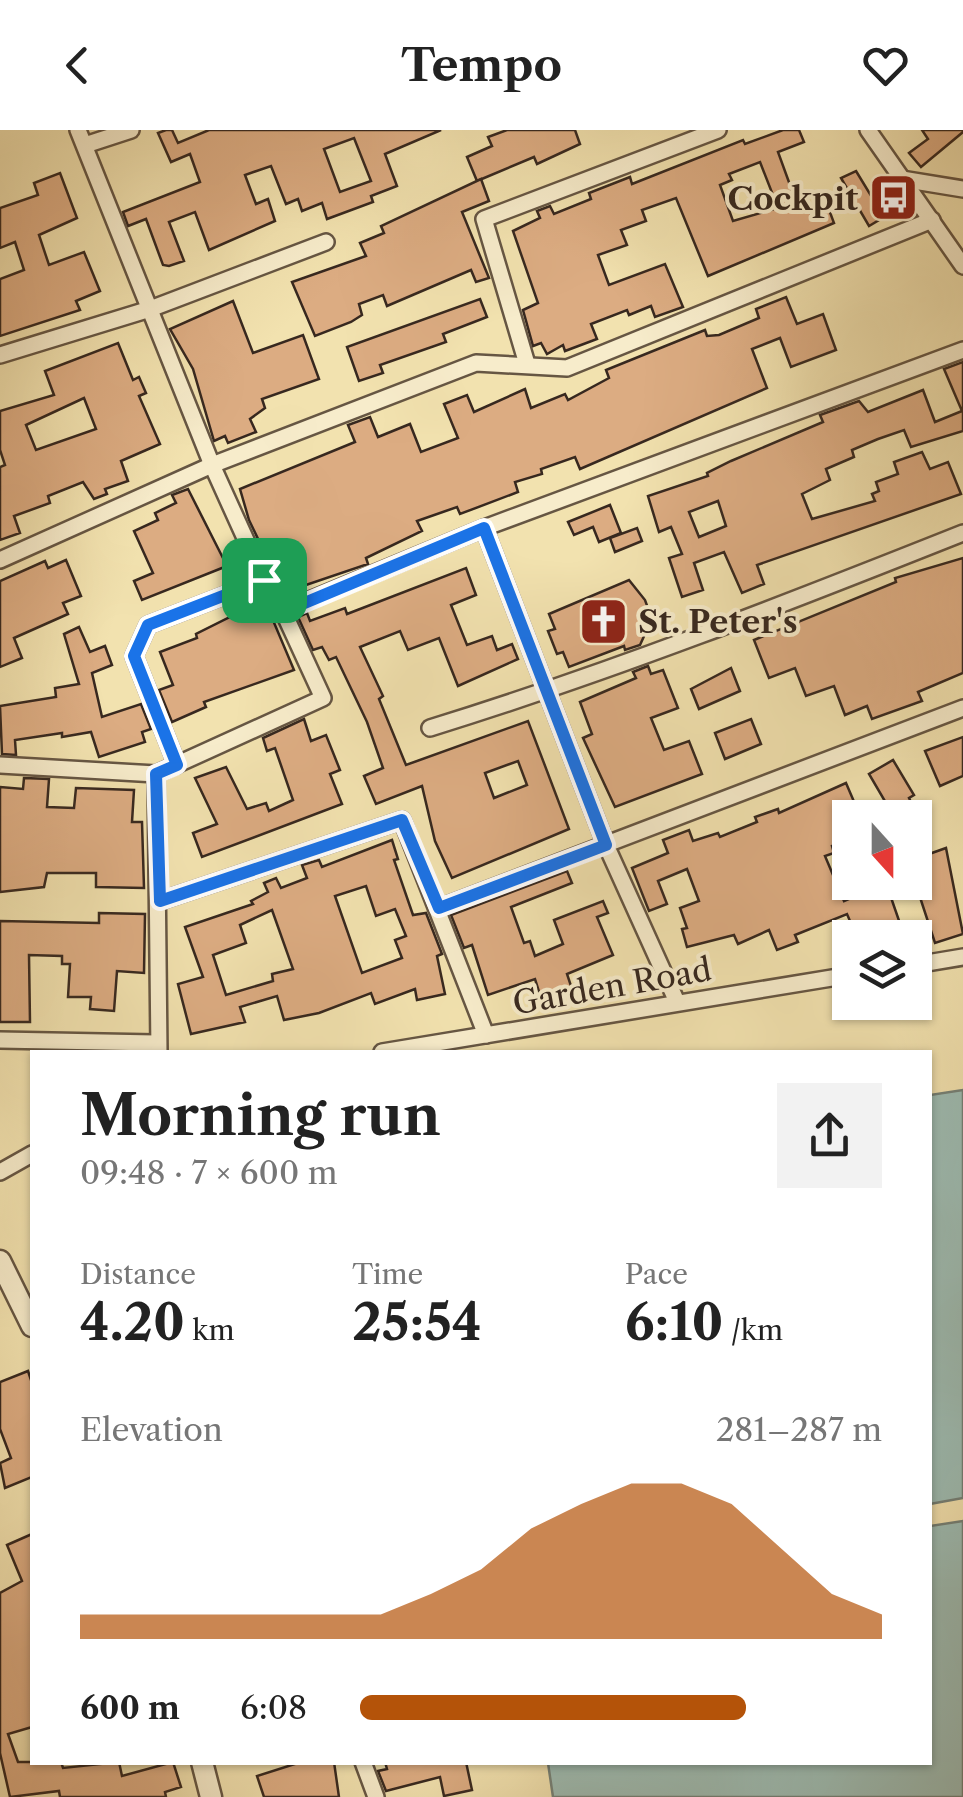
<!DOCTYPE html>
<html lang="en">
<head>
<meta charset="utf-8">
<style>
	:root { --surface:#fff; --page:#f2f2f2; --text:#222; --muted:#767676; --accent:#b45309 }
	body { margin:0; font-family:"Libre Caslon Text",serif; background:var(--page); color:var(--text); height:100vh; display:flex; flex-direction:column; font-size:38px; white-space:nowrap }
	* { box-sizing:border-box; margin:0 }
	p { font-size:32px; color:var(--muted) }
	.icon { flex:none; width:55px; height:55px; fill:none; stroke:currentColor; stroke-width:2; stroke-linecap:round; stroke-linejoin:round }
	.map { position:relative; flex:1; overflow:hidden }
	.drawer { position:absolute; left:30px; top:920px; width:902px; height:715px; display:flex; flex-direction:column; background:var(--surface); border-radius:0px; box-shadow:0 2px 8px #0004 }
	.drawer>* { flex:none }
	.needle { width:65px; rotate:159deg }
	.fabs { position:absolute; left:832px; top:670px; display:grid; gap:20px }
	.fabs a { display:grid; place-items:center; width:100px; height:100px; border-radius:0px; background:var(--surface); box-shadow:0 2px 8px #0004; font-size:50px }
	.pin { position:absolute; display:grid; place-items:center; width:85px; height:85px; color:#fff; margin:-42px; border-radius:20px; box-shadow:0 5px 15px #0006 }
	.round { display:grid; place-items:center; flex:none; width:105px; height:105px; border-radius:0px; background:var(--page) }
	.summary { display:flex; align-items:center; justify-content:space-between; height:170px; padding:0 50px }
	h1 { font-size:55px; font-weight:700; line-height:75px }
	.metrics { display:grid; grid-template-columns:repeat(3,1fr); gap:15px; height:170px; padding:10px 50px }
	.metrics div { display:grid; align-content:center }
	.metrics b { font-size:50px; font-weight:700 }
	.metrics small { font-size:28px; font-weight:400 }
	.metrics p { font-size:28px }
	.chart { height:280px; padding:20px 50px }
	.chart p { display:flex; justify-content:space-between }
	.chart svg { width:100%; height:180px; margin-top:10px; fill:var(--accent); opacity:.7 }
	ul { padding:0 50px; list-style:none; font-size:32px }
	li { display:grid; grid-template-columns:160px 120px 1fr; align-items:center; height:75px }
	li i { height:25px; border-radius:12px; background:var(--accent) }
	header { display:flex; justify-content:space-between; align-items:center; height:130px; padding:0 50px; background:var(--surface); font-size:45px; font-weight:700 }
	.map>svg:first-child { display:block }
</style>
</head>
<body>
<header><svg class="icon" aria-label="back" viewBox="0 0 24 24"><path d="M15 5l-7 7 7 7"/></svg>Tempo<svg class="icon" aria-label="heart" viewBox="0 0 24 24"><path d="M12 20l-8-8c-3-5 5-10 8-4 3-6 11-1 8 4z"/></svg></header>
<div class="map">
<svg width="963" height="1667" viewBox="0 0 963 1667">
	<rect width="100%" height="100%" fill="#f2e2af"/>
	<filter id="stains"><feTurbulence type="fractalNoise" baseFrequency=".002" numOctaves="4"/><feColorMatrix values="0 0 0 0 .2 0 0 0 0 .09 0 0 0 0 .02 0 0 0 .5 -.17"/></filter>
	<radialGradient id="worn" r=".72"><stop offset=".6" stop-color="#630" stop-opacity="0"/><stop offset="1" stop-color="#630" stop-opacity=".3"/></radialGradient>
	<!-- water -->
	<g fill="#9dbcb3" stroke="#748178" stroke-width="2.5">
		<path d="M963,960V1368L930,1374V965Z"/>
		<path d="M963,1391V1667H553L548,1633L930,1632V1396Z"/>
	</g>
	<!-- building -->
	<g fill="#dcac82" stroke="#37281f" stroke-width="2.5" fill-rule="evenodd">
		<path d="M166,0H172L178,13L209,0H441L385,24L397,56L371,66L373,72L327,89L322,73L302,81L298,69L286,74L271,36L245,45L256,74L268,69L275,91L209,120L195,82L169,92L184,131L169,136L163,135L146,89L128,96L123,82L200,52L190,24L171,32L158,3ZM354,8L371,51L340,62L324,19Z"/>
		<path d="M507,0H575L580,14L537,34L534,27L477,51L467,27L492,16L488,7Z"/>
		<path d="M783,0H799L804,12L778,22L794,66L810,83L828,77L834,93L708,146L676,68L642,80L646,91L621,100L627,115L598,125L609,155L665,134L683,177L655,187L651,176L629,185L627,180L591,194L597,209L565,221L563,215L547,224L541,213L533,216L523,180L538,173L513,101L540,88L537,81L550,76L554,84L591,69L589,63L630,47L632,54L743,10L745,14ZM760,32L778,78L733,91L720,55L732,50L729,44Z"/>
		<path d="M922,0H963V2L921,37L909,23L928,9Z"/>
		<path d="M856,41L884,87L869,96L841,48Z"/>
		<path d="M60,43L77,88L39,105L49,135L84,122L100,161L76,171L80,180L0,206V149L24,140L15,112L0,118V78L38,65L34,53Z"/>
		<path d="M481,49L489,71L462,82L489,148L476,152L471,140L387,176L383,165L359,174L362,185L351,192L315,206L292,152L366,126L360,113L384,103L381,96Z"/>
		<path d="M786,167L797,194L823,184L836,220L791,237L780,208L752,219L767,258L580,339L575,327L541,339L542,344L515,352L518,362L460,384L457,377L417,391L422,401L366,428L368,434L297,458L299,462L288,467L280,455L249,390L240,359L355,312L348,295L370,287L378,307L410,294L421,322L458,308L444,274L467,265L474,282L525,259L531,278L565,264L568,270L609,248L606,240L705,200L707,206L719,205L759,188L756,179Z"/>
		<path d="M480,169L487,187L443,204L446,212L380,235L383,243L359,251L347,217Z"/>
		<path d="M233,171L253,223L303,205L319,249L262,269L265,278L250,289L256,302L228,313L225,306L214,311L193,239L170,199Z"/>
		<path d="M118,213L133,250L139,247L146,263L139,266L160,314L121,331L128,351L105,359L107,364L94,369L83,352L48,366L50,373L14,386L20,403L0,410V337L5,335L0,320V281L54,265L45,241ZM84,268L96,299L36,320L26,295Z"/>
		<path d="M963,232V301L911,317L904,300L878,309L852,320L854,327L826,339L830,350L802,364L812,389L875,371L872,364L879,361L876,352L898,344L894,332L922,322L930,339L948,332L961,364L757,435L764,454L742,463L724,422L694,433L703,460L682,467L669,428L682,424L671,397L659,402L648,366L708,346L707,343L731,331L823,292L820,285L859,271L868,282L923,260L935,292L962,281L944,239ZM718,371L726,396L699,407L689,382Z"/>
		<path d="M188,359L227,436L142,470L134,451L153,443L134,401L158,390L155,383L176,373L172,365Z"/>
		<path d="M610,375L621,403L599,412L593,397L574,405L568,392Z"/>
		<path d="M637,398L642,411L615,422L610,408Z"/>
		<path d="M963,428V543L918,562L922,571L872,589L867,576L845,585L834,556L806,566L795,538L769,548L754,510L896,452L895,448Z"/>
		<path d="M66,430L81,466L63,473L68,484L14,508L22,528L0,537V451L45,431L48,438Z"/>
		<path d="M466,438L476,465L451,475L467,515L492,506L497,520L512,514L518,529L458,556L439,508L408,520L400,501L360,517L383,566L379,569L406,635L528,591L569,699L452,748L435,711L422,656L376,674L364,646L383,638L367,592L336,527L329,530L322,517L313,520L298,487L307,483L310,491L345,478L347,484ZM518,631L527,655L494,668L485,643Z"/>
		<path d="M629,450L645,470L656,500L645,504L640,515L625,520L624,516L569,537L563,522L557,524L548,501L555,499L549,484Z"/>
		<path d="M254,475L256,480L267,476L294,540L204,572L206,577L172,592L159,560L173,555L160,522L197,508L196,504Z"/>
		<path d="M79,497L90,522L105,516L112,535L92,543L102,587L141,574L151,599L142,602L145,612L99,627L91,602L62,607V603L15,610L16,625L2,624L0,576L56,567L55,558L79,554L64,504Z"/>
		<path d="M648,536L651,544L663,540L678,578L651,588L664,620L689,611L702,644L615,677L583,608L592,604L580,572L636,548L633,542Z"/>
		<path d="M731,538L740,561L699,579L691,559Z"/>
		<path d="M304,589L311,611L326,605L340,640L330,644L342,674L202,727L193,703L217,694L195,648L226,637L247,679L266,673L269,681L293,670L275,618L267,621L263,608Z"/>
		<path d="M751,589L761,614L725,629L715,603Z"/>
		<path d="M963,607V646L940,656L925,621Z"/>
		<path d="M893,630L914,665L909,668L912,674L893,685L869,644Z"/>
		<path d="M24,648L49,649L47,677L74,678L76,658L134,660L132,692H142L144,758L96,757V743H47L44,757L0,762V657L23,659Z"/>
		<path d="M846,653L861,688H850V708L832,716L834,723L825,726L844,771L886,753L905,808H892L889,792L856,805L847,784L795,805L798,812L777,820L769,800L738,814L734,805L687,817L682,799L687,798L680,778L699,771L687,739L658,751L667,774L649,781L632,738L668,723L663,710L689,700L693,711L718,703L720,707L757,692L755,687L778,679L779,683Z"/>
		<path d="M392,710L398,729L394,730L413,785L426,783L442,824L437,826L445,864L417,870L415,859L375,874L371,863L319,883L284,890L277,866L240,877L245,892L191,904L178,854L203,847L185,797L253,774L251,771L268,762L264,753L276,748L281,758L307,748L302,735L319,730L322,737ZM366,756L376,786L395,779L406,806L395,810L402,828L362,843L335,766ZM272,780L293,839L272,844L273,851L226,865L213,825L246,813L240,795Z"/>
		<path d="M946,718L963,804L935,813L915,752V729Z"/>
		<path d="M567,741L572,753L511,777L524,813L530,811L535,826L563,814L554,790L603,771L608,783L597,787L613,825L567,844L573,862L541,868L535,849L488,865L472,815L464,818L451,785Z"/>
		<path d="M99,783L145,784L144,843L117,841L114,881L90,879L91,867H68L70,834H62V826L29,825L30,892H0V791L99,793Z"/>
		<path d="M28,1241L32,1253V1347L5,1358L0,1333L11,1328L0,1299V1252Z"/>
		<path d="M32,1404V1597L8,1604L18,1632H61L63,1638L119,1632L122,1646L173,1632L181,1657L165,1662L166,1667H60L59,1661L10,1667L0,1623V1463L22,1451L7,1415Z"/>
		<path d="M301,1632H334L339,1667H264L257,1646Z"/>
		<path d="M385,1632H466L472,1660L444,1666L440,1647L386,1661L378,1641L387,1639Z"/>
	</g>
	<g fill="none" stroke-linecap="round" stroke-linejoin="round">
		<defs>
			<g id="minor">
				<path d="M78,0L212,335L264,450L148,495L134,526L177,635"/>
				<path d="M868,0L963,136"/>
				<path d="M85,15L131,0"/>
				<path d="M902,49L963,59"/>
				<path d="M0,225L150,179L326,112"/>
				<path d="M527,234L484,89L718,0"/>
				<path d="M484,398L606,715L677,872"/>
				<path d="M0,430L212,335L476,233L567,238L932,90"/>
				<path d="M264,450L283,481L484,398L963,220"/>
				<path d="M430,598C611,542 787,473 963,403"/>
				<path d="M0,635L156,644"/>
				<path d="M160,771L402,690L486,905"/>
				<path d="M439,778L963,578"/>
				<path d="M915,835L963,827"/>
				<path d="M0,910L155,913"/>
				<path d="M159,922L156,644L323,568L283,481"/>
				<path d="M382,922L850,845"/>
				<path d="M0,1042L32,1024"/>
				<path d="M363,1632L376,1667"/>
			</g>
			<g id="tertiary">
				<path d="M0,1131L32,1196"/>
				<path d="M202,1632L211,1667"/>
			</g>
		</defs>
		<!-- minor casing -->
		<use href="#minor" stroke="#665643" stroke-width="20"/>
		<!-- tertiary casing -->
		<use href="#tertiary" stroke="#665643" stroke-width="25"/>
		<!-- minor -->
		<use href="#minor" stroke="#f7eccb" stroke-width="15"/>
		<!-- tertiary -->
		<use href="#tertiary" stroke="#f7eccb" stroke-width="20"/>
	</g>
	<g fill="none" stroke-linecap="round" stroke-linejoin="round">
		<defs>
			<path id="route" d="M484,398L606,715L439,778L402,690L160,771L156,644L177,635L134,526L148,495L264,450L283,482Z"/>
		</defs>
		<!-- route casing -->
		<use href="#route" stroke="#fff" stroke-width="20"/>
		<!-- route -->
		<use href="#route" stroke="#1a73e8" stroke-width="12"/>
	</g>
	<!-- icons -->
	<defs>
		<symbol id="bus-square" viewBox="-11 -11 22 22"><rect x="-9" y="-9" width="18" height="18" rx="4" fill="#8f2418" stroke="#f7eccb"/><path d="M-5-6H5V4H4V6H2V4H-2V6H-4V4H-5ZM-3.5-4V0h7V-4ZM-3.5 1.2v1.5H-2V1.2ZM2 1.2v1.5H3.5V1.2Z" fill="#fff"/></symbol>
		<symbol id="church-square" viewBox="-11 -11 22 22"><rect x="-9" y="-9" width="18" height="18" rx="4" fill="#8f2418" stroke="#f7eccb"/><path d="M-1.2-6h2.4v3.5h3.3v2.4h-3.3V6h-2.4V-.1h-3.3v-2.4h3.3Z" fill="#fff"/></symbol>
	</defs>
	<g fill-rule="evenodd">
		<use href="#bus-square" x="866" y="40" width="55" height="55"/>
		<use href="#church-square" x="576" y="464" width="55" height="55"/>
	</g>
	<g text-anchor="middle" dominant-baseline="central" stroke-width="8" stroke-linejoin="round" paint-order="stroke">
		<!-- poi labels -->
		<g font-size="32" font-weight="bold" fill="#37281f" stroke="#f7eccb" text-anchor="end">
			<text x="858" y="68">Cockpit</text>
			<text x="638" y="491" text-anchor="start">St. Peter's</text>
		</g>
		<!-- street labels -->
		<g font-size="32" fill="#37281f" stroke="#f7eccb">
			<text transform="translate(612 856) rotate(-10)">Garden Road</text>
		</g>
	</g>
	<rect width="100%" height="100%" filter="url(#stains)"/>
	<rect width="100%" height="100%" fill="url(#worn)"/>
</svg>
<div class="fabs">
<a><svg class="needle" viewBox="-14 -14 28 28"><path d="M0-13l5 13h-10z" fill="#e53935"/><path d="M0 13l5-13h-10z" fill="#767676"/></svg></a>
<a><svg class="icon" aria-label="layers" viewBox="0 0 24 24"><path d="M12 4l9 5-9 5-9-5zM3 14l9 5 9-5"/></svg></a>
</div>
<div class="pin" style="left:264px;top:450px;background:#1e9e55"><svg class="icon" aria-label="arrive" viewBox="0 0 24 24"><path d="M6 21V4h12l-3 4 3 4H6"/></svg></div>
<section class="drawer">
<div class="summary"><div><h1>Morning run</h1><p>09:48 · 7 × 600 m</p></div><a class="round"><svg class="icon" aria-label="share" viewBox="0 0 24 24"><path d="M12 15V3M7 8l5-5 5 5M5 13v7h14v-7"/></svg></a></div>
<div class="metrics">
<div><p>Distance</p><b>4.20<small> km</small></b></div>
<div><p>Time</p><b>25:54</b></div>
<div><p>Pace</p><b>6:10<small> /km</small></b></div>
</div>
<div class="chart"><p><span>Elevation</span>281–287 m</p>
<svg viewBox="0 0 160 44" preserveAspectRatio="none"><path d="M0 44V38L10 38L20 38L30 38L40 38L50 38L60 38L70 33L80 27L90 17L100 11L110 6L120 6L130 11L140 22L150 33L160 38V44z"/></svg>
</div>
<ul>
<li><b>600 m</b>6:08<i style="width:74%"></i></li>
</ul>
</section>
</div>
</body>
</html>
